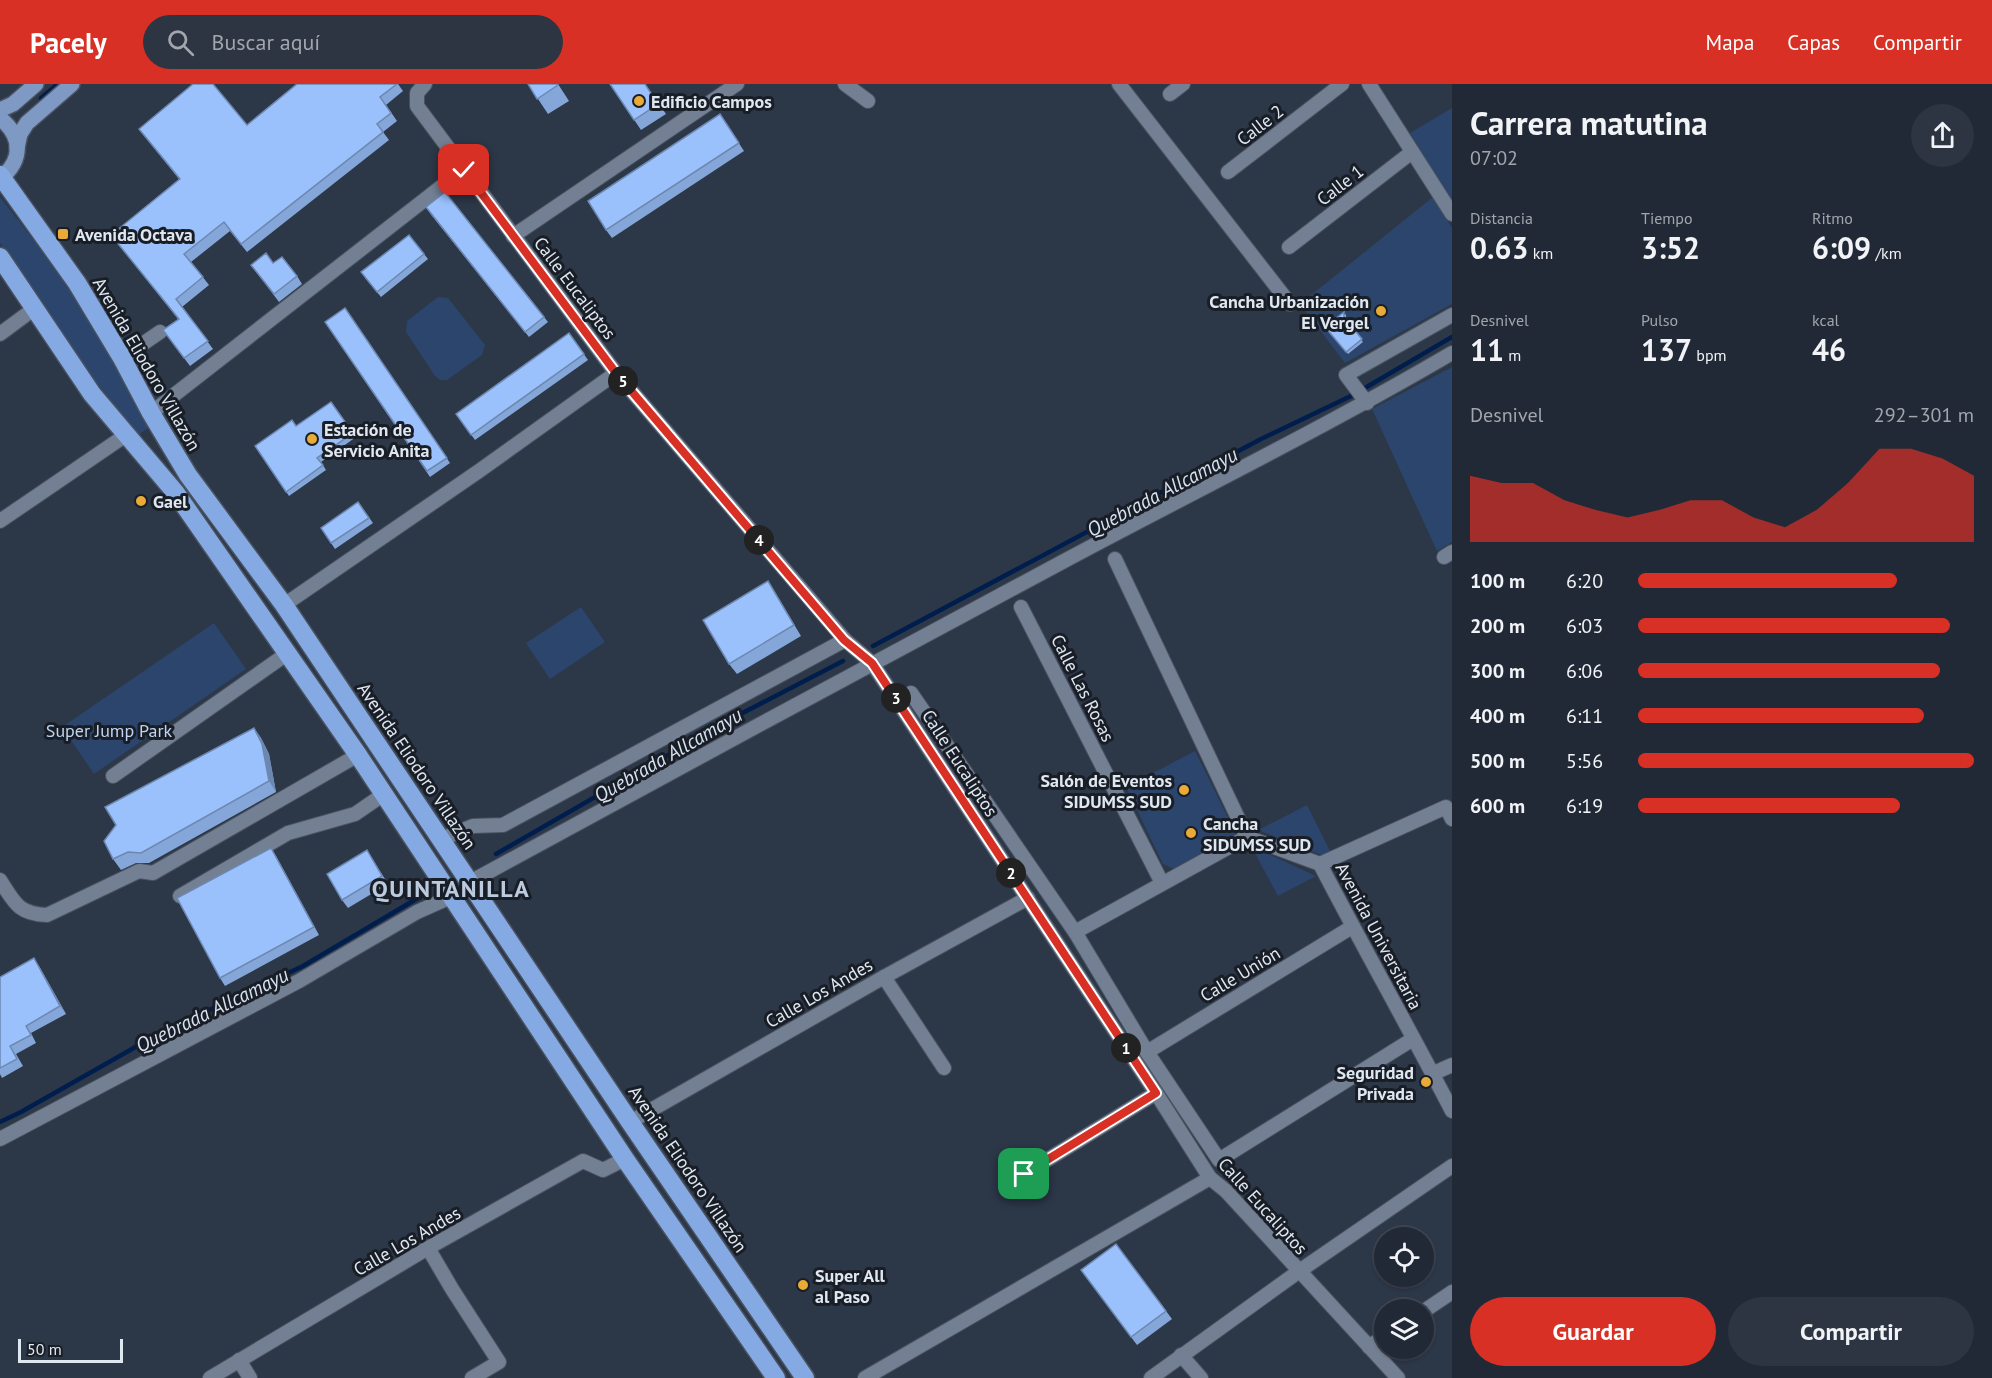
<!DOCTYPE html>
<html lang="es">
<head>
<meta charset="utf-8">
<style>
	:root { --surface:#212936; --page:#2d3542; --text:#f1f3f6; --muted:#a2a6ad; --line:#3e4551; --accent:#d93025 }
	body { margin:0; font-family:"PT Sans",sans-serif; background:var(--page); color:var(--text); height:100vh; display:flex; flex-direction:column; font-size:22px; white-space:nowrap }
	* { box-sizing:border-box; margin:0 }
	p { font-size:20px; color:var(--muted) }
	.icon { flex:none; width:33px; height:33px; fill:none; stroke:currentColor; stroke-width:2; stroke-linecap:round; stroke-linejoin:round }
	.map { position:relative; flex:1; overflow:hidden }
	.sheet { display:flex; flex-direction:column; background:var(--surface); width:540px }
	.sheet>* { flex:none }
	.fabs { position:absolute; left:1374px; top:1143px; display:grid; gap:12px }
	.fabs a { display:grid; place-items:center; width:60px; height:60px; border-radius:50%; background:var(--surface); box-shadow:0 2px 4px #0004,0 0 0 2px var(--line); font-size:30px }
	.scale { position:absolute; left:18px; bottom:15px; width:105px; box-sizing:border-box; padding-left:6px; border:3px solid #dfe7f1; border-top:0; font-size:16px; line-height:21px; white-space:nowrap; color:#dfe7f1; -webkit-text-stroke:4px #191e26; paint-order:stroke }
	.pin { position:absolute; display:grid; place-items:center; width:51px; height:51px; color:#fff; margin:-26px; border-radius:12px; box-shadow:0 3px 9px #0006 }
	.km { position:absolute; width:30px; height:30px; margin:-15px; border-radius:50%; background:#222; color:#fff; font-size:16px; line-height:30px; text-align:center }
	.round { display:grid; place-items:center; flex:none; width:63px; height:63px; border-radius:32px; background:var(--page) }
	.summary { display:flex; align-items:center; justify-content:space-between; height:102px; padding:0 18px }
	h1 { font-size:33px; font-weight:600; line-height:45px }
	.stats { display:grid; grid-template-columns:repeat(3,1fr); gap:9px; height:102px; padding:6px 18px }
	.stats div { display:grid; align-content:center }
	.stats b { font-size:30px; font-weight:600 }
	.stats small { font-size:16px; font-weight:400 }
	.stats p { font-size:16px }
	.chart { height:168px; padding:12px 18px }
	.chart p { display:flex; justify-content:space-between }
	.chart svg { width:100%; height:108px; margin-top:6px; fill:var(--accent); opacity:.7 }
	.button { display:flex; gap:12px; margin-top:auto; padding:12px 18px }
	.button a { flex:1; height:69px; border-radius:36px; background:var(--accent); color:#fff; font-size:24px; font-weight:600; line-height:69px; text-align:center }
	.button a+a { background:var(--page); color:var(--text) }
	ul { padding:0 18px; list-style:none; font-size:20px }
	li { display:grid; grid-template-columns:96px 72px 1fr; align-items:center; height:45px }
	li i { height:15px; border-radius:8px; background:var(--accent) }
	header { display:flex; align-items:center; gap:36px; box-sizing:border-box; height:84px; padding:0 30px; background:var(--accent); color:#fff }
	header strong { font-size:28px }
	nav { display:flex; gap:33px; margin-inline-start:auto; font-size:21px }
	.search { width:420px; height:54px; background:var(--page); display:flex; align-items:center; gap:15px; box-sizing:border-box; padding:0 21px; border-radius:33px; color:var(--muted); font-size:22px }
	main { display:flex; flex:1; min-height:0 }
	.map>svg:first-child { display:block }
</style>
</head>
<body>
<header>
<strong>Pacely</strong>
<div class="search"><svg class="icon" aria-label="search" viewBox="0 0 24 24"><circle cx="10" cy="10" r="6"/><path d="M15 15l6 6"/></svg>Buscar aquí</div>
<nav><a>Mapa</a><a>Capas</a><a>Compartir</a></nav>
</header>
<main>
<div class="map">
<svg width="1452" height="1294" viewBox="0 0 1452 1294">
	<rect width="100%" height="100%" fill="#2c3748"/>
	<!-- green -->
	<g fill="#2b456c">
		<path d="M1452,24V119L1410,49Z"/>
		<path d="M0,113L71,204L98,247L150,343L138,351L85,284L0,159Z"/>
		<path d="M1433,113L1452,144V220L1345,279L1300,220Z"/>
		<path d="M438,213L448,214L485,261L482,271L447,296H440L435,292L406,248L407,237Z"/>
		<path d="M1452,283V458L1437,467L1372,325Z"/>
		<path d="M581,523L605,558L550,595L526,559Z"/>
		<path d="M214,539L246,585L94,690L62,643Z"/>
		<path d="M1195,667L1236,750L1174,785L1163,780L1126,703Z"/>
		<path d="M1307,721L1331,769L1322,771L1258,746Z"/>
		<path d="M1251,762L1316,792L1278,812Z"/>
	</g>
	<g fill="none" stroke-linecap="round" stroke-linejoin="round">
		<!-- stream -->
		<g stroke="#001e4d" stroke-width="4.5">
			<path d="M41,14L58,0"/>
			<path d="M873,562L1261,355L1353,311L1452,253"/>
			<path d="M496,770L729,636L843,577"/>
			<path d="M0,1038L21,1028L162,948L303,882L423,811"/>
		</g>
		<defs>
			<g id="minor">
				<path d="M425,0L417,9V22L616,289L845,556L872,579L1156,1009L1210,1094L1226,1107L1398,1294"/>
				<path d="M845,0L868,17"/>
				<path d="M1119,0L1290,220"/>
				<path d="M1369,0L1452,130"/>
				<path d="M1170,10L1183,0"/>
				<path d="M1228,88L1342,0"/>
				<path d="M513,152L737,0"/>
				<path d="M1289,163L1412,68"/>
				<path d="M0,250L35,224"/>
				<path d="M122,274L160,248"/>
				<path d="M1367,319L1346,291L1452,231"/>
				<path d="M151,329L464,85"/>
				<path d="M0,437L126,351"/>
				<path d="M1444,473L1452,468"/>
				<path d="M1115,475L1247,753L1320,780C1363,863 1409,944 1452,1027"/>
				<path d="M284,521L479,387L616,289"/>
				<path d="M1021,523L1162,799"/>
				<path d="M911,609L1075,848L1147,968L1219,1076L1413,955"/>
				<path d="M113,692L288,569"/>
				<path d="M442,755L473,742L503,741L845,556"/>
				<path d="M1320,780L1446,723L1452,735"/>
				<path d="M0,796C14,818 18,830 47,831L139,787L153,789L358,671"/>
				<path d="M470,798C668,690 867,582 1066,476C1195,407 1326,343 1452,269"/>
				<path d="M180,812L288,749L355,730L384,710"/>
				<path d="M1075,848L1247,753"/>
				<path d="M884,893L944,984"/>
				<path d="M1147,968L1352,843"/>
				<path d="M1434,989L1452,981"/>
				<path d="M630,1038L884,893L1028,814"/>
				<path d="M0,1055L299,897L417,828L453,812"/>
				<path d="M1024,1090L1156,1009"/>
				<path d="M428,1164L452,1205L499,1278L472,1294"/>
				<path d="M1424,1227L1452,1208"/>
				<path d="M1369,1263L1384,1252"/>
				<path d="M1181,1271L1201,1294"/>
				<path d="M239,1276L250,1294"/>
				<path d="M210,1294L428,1164L583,1077L603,1086L625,1075"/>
				<path d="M865,1294L1210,1094"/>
				<path d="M1151,1294L1298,1188L1452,1082"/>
			</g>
			<g id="major">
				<path d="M0,26L13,20L36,0"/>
				<path d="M0,34C23,53 23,76 0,95"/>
				<path d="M17,64L20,50L27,39L72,0"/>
			</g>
			<g id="highway">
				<path d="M0,91L77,199L122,274L151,329L188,391L284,521L630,1038L805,1294"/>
				<path d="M0,173L92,310L175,408L358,671L625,1075L776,1294"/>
			</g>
		</defs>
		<!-- minor casing -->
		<use href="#minor" stroke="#495260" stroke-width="16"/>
		<!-- major casing -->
		<use href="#major" stroke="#495260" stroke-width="18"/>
		<!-- highway casing -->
		<use href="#highway" stroke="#495260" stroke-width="21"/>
		<!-- minor -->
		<use href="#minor" stroke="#738093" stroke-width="14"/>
		<!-- major -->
		<use href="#major" stroke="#7e99c3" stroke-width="15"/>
		<!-- highway -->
		<use href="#highway" stroke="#85aae3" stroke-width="18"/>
	</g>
	<!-- wall -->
	<g fill="#84a6d9">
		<path d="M297,0H398L403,7L386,21L397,37L383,48L389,56L247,168L230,147L191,178L209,201L182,223L213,265L190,282L163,246L178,235L111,151L179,95L139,45L247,41Z"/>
		<path d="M528,0H558L569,17L548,30Z"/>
		<path d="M610,0H645L666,30L641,46Z"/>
		<path d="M720,30L744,67L612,154L606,146Z"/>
		<path d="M429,128L544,233L548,238L529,253Z"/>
		<path d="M409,151L428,175L381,213L365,194Z"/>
		<path d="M273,179L297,192L302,200L279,218L251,181Z"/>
		<path d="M345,224L450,379L430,393L325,238Z"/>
		<path d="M1346,230V236L1363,258L1348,270L1325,243Z"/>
		<path d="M569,249L588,276L475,356L456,330Z"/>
		<path d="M331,318L356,353L321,378L326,386L289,412L255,362L296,342Z"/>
		<path d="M358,418L373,439L335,465L321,444Z"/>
		<path d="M768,497L801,552L737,590L729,580Z"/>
		<path d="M254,644L261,654L269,670L276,708L149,779H136L121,786L113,775Z"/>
		<path d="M271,764L276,772L319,851L225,902L220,894Z"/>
		<path d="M372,774L388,800L348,824L342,816Z"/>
		<path d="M39,882L66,930L31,949L36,959L16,970L23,982L2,994L0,990V893Z"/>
		<path d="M1116,1160L1172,1235L1137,1261L1081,1186Z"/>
	</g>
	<!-- shaded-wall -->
	<g fill="#6c87b0">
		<path d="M254,644L261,654L269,670L276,708L269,697Z"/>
		<path d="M271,764L276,772L319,851L314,843Z"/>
		<path d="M34,874L39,882L66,930L60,922Z"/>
	</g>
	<!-- building -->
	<g fill="#9ac1fc" stroke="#6c87b0" stroke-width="1.5">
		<path d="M193,0H213L247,41L297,0H397L380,13L391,29L377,40L383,48L241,160L224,138L184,170L203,193L176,215L208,257L184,274L163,246L179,235L111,151L180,95L139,45Z"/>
		<path d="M528,0H557L558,1L537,15Z"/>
		<path d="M610,0H645L658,20L634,36Z"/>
		<path d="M720,30L739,59L606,146L588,117Z"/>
		<path d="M445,108L544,233L525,248L426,123Z"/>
		<path d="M409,151L424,170L377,208L361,188Z"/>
		<path d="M266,169L273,179L282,173L297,192L274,210L251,181Z"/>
		<path d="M345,224L447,374L427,387L325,238Z"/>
		<path d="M1344,228V233L1362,255L1346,268L1325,243Z"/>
		<path d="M569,249L584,270L471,351L456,330Z"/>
		<path d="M331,318L353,349L317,374L323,381L286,408L255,362L292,336L296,342Z"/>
		<path d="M358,418L369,434L331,459L321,444Z"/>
		<path d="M768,497L794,541L729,580L703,536Z"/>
		<path d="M254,644L262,660L269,697L141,769L128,768L113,775L104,757L116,741L105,723Z"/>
		<path d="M271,764L314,843L220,894L177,814Z"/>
		<path d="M367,766L382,792L342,816L327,790Z"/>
		<path d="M34,874L60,922L26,942L31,951L10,962L17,975L0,984V893Z"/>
		<path d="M1116,1160L1166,1227L1131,1253L1081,1186Z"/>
	</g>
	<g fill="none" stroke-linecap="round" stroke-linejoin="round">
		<defs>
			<path id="route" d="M464,86L616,289L844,556L872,579L1156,1009L1024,1090"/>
		</defs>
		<!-- route casing -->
		<use href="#route" stroke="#fff" stroke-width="12"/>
		<!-- route -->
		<use href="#route" stroke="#d93025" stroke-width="8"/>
	</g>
	<!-- markers -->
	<g fill="#e9ab38" stroke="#191e26" stroke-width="2">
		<circle cx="639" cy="17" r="6"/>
		<rect x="57" y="144" width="12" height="12" rx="3"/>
		<circle cx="1381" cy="227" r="6"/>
		<circle cx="312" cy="355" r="6"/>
		<circle cx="141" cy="417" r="6"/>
		<circle cx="1184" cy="706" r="6"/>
		<circle cx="1191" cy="749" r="6"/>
		<circle cx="1426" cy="998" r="6"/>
		<circle cx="803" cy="1201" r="6"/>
	</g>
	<g text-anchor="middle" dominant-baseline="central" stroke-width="6" stroke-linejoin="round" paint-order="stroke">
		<!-- poi labels -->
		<g font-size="18" font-weight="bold" fill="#dfe7f1" stroke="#191e26" text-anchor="start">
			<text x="651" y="17">Edificio Campos</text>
			<text x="75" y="150">Avenida Octava</text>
			<text x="1369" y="217" text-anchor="end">Cancha Urbanización<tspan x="1369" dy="21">El Vergel</tspan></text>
			<text x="324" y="345">Estación de<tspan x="324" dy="21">Servicio Anita</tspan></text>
			<text x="153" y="417">Gael</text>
			<text x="1172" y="696" text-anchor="end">Salón de Eventos<tspan x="1172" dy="21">SIDUMSS SUD</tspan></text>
			<text x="1203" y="739">Cancha<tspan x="1203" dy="21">SIDUMSS SUD</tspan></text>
			<text x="1414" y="988" text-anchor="end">Seguridad<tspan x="1414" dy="21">Privada</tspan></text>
			<text x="815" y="1191">Super All<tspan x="815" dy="21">al Paso</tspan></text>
		</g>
		<!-- street labels -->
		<g font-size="18" fill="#dfe7f1" stroke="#191e26">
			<text transform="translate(1260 41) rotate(-38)">Calle 2</text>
			<text transform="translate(1340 101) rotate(-38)">Calle 1</text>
			<text transform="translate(575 204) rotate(53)">Calle Eucaliptos</text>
			<text transform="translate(147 280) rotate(60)">Avenida Eliodoro Villazón</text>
			<text transform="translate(1083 604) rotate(63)">Calle Las Rosas</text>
			<text transform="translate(960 679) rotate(57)">Calle Eucaliptos</text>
			<text transform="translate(417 682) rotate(56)">Avenida Eliodoro Villazón</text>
			<text transform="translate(1379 852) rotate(62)">Avenida Universitaria</text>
			<text transform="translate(1240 890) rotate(-31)">Calle Unión</text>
			<text transform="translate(819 909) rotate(-30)">Calle Los Andes</text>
			<text transform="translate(688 1085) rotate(56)">Avenida Eliodoro Villazón</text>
			<text transform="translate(1263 1122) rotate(48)">Calle Eucaliptos</text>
			<text transform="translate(407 1157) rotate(-30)">Calle Los Andes</text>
		</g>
		<!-- park labels -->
		<g font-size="18" fill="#bfd4f3" stroke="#191e26">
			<text x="109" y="646">Super Jump Park</text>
		</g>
		<!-- water labels -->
		<g font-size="20" font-style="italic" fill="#d7e2f2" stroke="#191e26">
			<text transform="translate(1162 408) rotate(-28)">Quebrada Allcamayu</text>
			<text transform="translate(668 671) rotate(-30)">Quebrada Allcamayu</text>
			<text transform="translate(212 926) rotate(-26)">Quebrada Allcamayu</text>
		</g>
		<!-- district labels -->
		<g font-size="24" font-weight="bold" letter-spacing="1.5" fill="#bccadf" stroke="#191e26">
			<text x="451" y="804">QUINTANILLA</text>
		</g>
	</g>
</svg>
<div class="fabs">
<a><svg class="icon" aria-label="locate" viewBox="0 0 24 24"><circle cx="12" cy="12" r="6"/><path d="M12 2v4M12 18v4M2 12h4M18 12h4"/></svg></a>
<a><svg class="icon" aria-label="layers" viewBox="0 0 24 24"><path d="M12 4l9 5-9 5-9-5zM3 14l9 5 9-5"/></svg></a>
</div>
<div class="scale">50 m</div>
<div class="pin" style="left:1024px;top:1090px;background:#1e9e55"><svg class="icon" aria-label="arrive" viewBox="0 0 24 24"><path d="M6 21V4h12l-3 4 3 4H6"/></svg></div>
<div class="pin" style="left:464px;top:86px;background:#d93025"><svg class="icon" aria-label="check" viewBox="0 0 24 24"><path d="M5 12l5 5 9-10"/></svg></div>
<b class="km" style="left:1126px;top:964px">1</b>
<b class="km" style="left:1011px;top:789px">2</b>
<b class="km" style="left:896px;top:614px">3</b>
<b class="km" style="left:759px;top:456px">4</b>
<b class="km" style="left:623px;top:297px">5</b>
</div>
<section class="sheet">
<div class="summary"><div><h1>Carrera matutina</h1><p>07:02</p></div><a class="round"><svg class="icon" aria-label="share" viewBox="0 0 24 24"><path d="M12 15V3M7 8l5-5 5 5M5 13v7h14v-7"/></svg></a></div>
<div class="stats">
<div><p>Distancia</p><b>0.63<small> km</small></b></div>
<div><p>Tiempo</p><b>3:52</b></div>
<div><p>Ritmo</p><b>6:09<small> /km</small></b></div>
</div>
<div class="stats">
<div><p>Desnivel</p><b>11<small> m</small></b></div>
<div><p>Pulso</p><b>137<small> bpm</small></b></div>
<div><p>kcal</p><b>46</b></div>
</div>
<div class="chart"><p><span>Desnivel</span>292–301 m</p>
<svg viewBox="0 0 160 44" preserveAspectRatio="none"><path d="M0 44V17L10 20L20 20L30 27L40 31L50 34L60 31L70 27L80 27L90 34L100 38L110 31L120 20L130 6L140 6L150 10L160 17V44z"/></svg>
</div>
<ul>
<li><b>100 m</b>6:20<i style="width:77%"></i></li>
<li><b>200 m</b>6:03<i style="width:93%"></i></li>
<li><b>300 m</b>6:06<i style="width:90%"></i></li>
<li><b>400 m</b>6:11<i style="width:85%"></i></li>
<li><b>500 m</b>5:56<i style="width:100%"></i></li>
<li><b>600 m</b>6:19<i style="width:78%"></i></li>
</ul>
<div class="button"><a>Guardar</a><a>Compartir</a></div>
</section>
</main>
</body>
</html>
